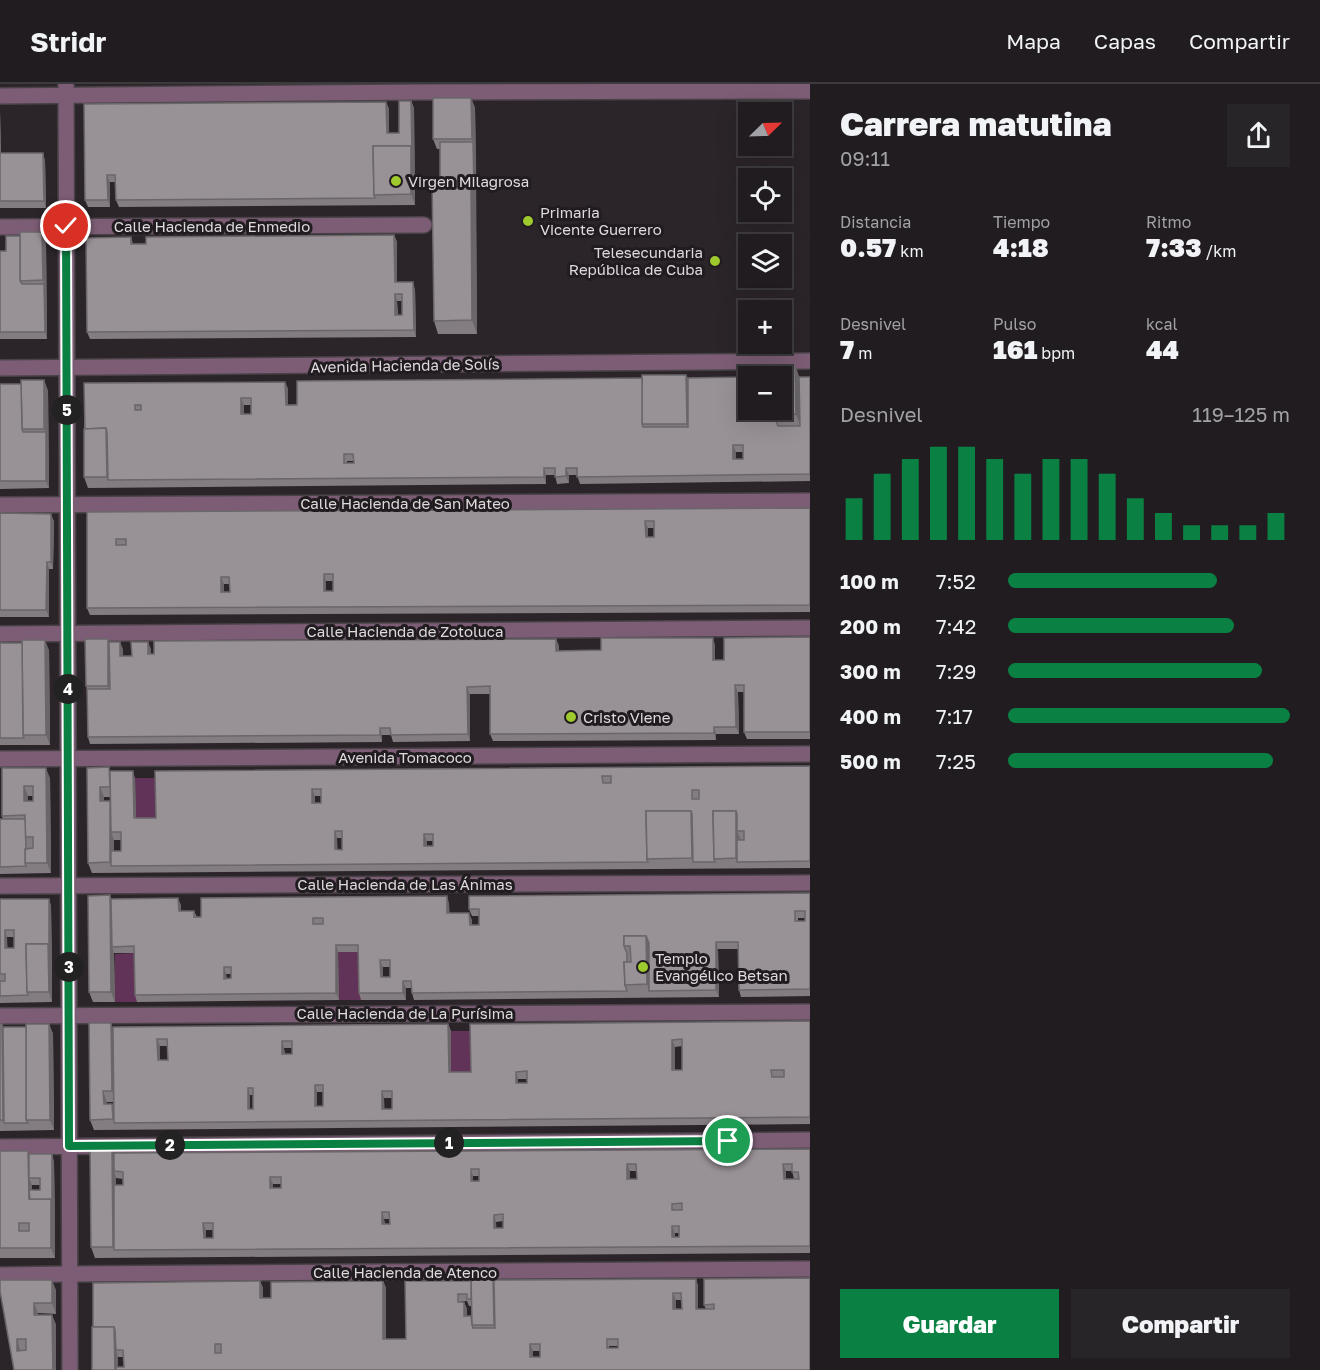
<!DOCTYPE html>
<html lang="es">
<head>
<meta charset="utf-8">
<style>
	:root { --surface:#201c20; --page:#282529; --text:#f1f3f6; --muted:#a2a1a5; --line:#3d3a3e; --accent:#0b8043 }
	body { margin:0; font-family:"Golos Text",sans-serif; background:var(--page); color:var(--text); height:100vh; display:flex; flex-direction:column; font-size:22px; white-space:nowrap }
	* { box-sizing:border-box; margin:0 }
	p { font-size:20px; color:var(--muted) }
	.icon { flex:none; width:33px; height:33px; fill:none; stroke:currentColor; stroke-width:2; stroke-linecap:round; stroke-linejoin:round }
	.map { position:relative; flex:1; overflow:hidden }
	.drawer { display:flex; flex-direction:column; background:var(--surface); width:510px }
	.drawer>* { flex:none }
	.needle { width:39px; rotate:67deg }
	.controls { position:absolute; left:738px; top:18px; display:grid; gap:12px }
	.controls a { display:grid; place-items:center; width:54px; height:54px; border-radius:0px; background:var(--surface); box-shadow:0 6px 24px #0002,0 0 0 2px var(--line); font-size:30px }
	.pin { position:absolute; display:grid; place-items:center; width:51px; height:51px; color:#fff; margin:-26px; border:3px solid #fff; border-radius:50%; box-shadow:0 2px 6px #0007 }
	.km { position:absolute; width:30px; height:30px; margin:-15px; border-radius:50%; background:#222; color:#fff; font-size:16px; line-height:30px; text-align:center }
	.round { display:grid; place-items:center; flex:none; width:63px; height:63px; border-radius:0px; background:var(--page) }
	.summary { display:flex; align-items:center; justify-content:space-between; height:102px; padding:0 30px }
	h1 { font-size:33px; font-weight:800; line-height:45px }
	.stats { display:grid; grid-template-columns:repeat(3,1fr); gap:9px; height:102px; padding:6px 30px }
	.stats div { display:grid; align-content:center }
	.stats b { font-size:26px; font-weight:800 }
	.stats small { font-size:16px; font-weight:400 }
	.stats p { font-size:16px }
	.chart { height:168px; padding:12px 30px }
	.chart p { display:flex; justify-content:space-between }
	.chart svg { width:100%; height:108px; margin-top:6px; stroke:var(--accent); stroke-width:6 }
	.action { display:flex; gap:12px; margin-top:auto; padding:12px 30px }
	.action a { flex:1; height:69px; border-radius:0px; background:var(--accent); color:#fff; font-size:24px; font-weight:800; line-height:69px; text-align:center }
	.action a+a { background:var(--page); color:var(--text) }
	ul { padding:0 30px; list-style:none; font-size:20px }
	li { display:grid; grid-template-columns:96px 72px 1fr; align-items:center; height:45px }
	li i { height:15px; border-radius:8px; background:var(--accent) }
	header { display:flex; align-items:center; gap:36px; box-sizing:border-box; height:84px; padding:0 30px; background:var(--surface); border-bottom:2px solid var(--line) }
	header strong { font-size:28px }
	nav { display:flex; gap:33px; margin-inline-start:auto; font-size:21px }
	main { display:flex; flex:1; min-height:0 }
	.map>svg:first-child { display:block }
</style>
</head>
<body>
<header>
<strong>Stridr</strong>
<nav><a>Mapa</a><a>Capas</a><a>Compartir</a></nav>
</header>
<main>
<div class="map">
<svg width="810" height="1286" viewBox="0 0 810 1286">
	<rect width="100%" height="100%" fill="#2b252a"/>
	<!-- green -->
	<g fill="#623359">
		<path d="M135,694H158V741H136Z"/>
		<path d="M338,868H361V916H339Z"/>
		<path d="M137,869V918H115V870Z"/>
		<path d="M451,947H473L474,995H451Z"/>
	</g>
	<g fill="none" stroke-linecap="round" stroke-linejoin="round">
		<defs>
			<g id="minor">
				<path d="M66,0L70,1286"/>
				<path d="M0,12L422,8L810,7"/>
				<path d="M0,143L424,141"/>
				<path d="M0,284L810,277"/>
				<path d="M0,421L810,417"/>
				<path d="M0,550L810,544"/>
				<path d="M0,675L810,670"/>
				<path d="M0,802L810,799"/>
				<path d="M0,932L810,928"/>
				<path d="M0,1063L810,1056"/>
				<path d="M0,1191L70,1190L810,1185"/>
			</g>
		</defs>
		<!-- minor casing -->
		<use href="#minor" stroke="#484247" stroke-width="18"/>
		<!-- minor -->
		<use href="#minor" stroke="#7c5d75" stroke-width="15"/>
	</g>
	<!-- wall -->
	<g fill="#837d81" fill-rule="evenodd">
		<path d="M471,14L475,24L477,250H438L434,237L440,97V65H437L433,55Z"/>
		<path d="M411,17L414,24L415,121L119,123L116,116V98H110V123H88L85,116L84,20L386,18L389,25V49H399Z"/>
		<path d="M0,27L1,69L45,76L46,124H0Z"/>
		<path d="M42,148L46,159L47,255H0V167H6L20,152Z"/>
		<path d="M394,151L397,158V198L415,205L416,253L90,255L87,248L131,153L133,160ZM397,217H402V231H398Z"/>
		<path d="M795,281L799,293H810V397L580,400L577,391H569V399L557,400L555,391H546V400L88,404L84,393V299L285,298L288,305V321L686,291L688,294L748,326ZM244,321H251V330H244ZM736,368H743V375H736ZM347,377H354V379H347Z"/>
		<path d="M44,296L48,307L49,404L0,405V300H21Z"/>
		<path d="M810,424V528L90,531L87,524V428ZM648,444H654V453H648ZM326,497H333V507H326ZM224,500H230V508H224Z"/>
		<path d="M0,429L54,437L53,485H49V533H0Z"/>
		<path d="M810,553V655H747L744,648V608H738L739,650H716V656L493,657L490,650V610H470V657L393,658L391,651H382V658L90,660L88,653L87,605L86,602L109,558L123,565V572H132L151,565V570L556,555L559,562V567L601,566L715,561V576H724Z"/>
		<path d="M0,559L49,566L50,661H0Z"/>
		<path d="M810,682V784L92,789L88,779L87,684L110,687L135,694L136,734H156L155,687ZM315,712H321V719H315ZM104,713H111V720L110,717H104ZM337,754H342V766H337ZM114,756H121V767H114ZM427,757H433V762H427Z"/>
		<path d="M2,684L50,694L51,789L0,790V735H3L2,732ZM28,712H33V717H28Z"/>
		<path d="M810,809V912L741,913L739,906L738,865H718L719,913L414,916L412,909L411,904H406V916H361L359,909L358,868H338L339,916L137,918L135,911L134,869H114L115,918H93L89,908L111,815L181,821V827H194L197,833L449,819V829L472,836V841H479V832H472L469,825ZM798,834H805V837H798ZM383,883H390V893H383ZM226,890H231V894L227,895Z"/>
		<path d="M0,815H49L51,822L52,918L0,919ZM7,853H14V864H7Z"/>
		<path d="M810,937V1040L94,1046L90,1036L113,943L448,940L451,947V988H471L470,940ZM160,962H168V976H160ZM682,962V986H675V963ZM284,964H292V970H285ZM518,995H527V999H518ZM317,1008H323V1022H317ZM250,1011H253V1025H250ZM384,1014H392V1025H384ZM107,1018H114V1023L112,1020H107Z"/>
		<path d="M0,940L3,943H26L49,940L53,950L54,1046L0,1047Z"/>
		<path d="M810,1065V1169L95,1174L91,1163L114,1069ZM630,1087H637V1095H630ZM786,1087H792L794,1095H799H786ZM473,1092H479V1097H473ZM116,1094L123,1095V1101H116ZM273,1100H281V1104H273ZM384,1135H389L390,1140H385ZM503,1137V1144H496V1138ZM206,1146H213V1154H206ZM675,1149H679V1153H675Z"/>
		<path d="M0,1067L29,1070L54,1077L55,1174H0ZM32,1101H40V1106H32Z"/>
		<path d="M810,1194V1286H92V1243L260,1197L263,1204V1214H271L383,1197L386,1204V1255H406L405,1197L696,1195L698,1202V1225H706L704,1221ZM676,1216H682V1225H676ZM461,1217H467L469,1222H471V1232H467V1225L464,1218H461ZM609,1262H618V1264H609ZM533,1267H540V1273H533ZM118,1273H123L124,1283H118Z"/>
		<path d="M56,1206V1230L38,1229V1231H52L56,1241L14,1286L0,1207Z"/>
	</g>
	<!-- shaded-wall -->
	<g fill="#6a6669">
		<path d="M471,14L475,24L476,65L472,55Z"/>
		<path d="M411,17L414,24L415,121L411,110Z"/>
		<path d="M386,18L389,25V56L387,49Z"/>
		<path d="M0,27V28L1,76L0,73Z"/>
		<path d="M473,58L476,65L477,250L472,236L471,97Z"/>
		<path d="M43,69L45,76L46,124L44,117Z"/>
		<path d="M107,91L110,98V123L108,116Z"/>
		<path d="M42,148L46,159L47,255L45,248Z"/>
		<path d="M394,151L397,158V205L395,198Z"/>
		<path d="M413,198L415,205L416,253L414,246Z"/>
		<path d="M395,210L397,217L398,238L395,231Z"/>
		<path d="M795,281L802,300L803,349L796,330Z"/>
		<path d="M686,291L690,301L691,350L687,340Z"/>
		<path d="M44,296L48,307L49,404L46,397Z"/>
		<path d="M285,298L288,305V328L286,321Z"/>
		<path d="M241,314L244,321V337L241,330Z"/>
		<path d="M106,344L110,355L108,396L107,393Z"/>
		<path d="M733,361L736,368V382L733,375Z"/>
		<path d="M544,384L546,391V400L544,393Z"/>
		<path d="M566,384L569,391V399L566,392Z"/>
		<path d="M51,430L54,437L53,485L51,478Z"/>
		<path d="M645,437L648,444V460L646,453Z"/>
		<path d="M47,478L49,485V533L46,526Z"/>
		<path d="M324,490L326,497V514L324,507Z"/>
		<path d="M221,493L224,500V515L221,508Z"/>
		<path d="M713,554L715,561V583L713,576Z"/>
		<path d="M108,555L112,565V612L108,602Z"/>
		<path d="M556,555L559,562V574L556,567Z"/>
		<path d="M45,556L49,566L50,661L46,651Z"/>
		<path d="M120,558L123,565V579L120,572Z"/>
		<path d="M148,558L151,565V577L148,570Z"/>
		<path d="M735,601L738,608L739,650L736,643Z"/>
		<path d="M467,603L470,610V657L468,650Z"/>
		<path d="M714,643L716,650V656L714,649Z"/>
		<path d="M380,644L382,651V658L380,651Z"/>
		<path d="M46,684L50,694L51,789L47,779Z"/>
		<path d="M133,687L135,694L136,741L134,734Z"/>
		<path d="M24,702L28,712V727L24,717Z"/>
		<path d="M100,703L104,713V727L100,717Z"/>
		<path d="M312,705L315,712V726L312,719Z"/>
		<path d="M110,717L113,727L111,748L114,756V782H111L110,778Z"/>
		<path d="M691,727L695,737L693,778L692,774Z"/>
		<path d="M736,727L739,737L737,747L740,754V778H737L736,774Z"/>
		<path d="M335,747L337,754L338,772L335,765Z"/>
		<path d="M424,750L427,757V769L424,762Z"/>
		<path d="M110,811L114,822L112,863L114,869L115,918L111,908Z"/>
		<path d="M447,812L449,819L450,836L447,829Z"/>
		<path d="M178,814L181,821V834L179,827Z"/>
		<path d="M49,815L51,822L52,870L49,863Z"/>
		<path d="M469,829L472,836V848L470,841Z"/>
		<path d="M5,846L7,853L8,871L5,864Z"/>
		<path d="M646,852L651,866L649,907L647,900Z"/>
		<path d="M716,858L718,865L719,913L716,906Z"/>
		<path d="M48,860L52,870V918L49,908Z"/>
		<path d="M336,861L338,868L339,916L336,909Z"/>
		<path d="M380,876L383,883V900L381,893Z"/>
		<path d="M224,883L226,890L227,902L224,895Z"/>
		<path d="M403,897L406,904V916L403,909Z"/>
		<path d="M111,939L115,950L116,1018L112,1007Z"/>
		<path d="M2,940L6,950L4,1039L3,1036Z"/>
		<path d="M49,940L53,950L54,1046L50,1036Z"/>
		<path d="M448,940L451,947V995L449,988Z"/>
		<path d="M157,955L160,962V983L158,976Z"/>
		<path d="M672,956L675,963V993L672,986Z"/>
		<path d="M282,957L284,964L285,977L282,970Z"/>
		<path d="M516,988L518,995V1006L516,999Z"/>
		<path d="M315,1001L317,1008V1029L315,1022Z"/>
		<path d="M248,1004L250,1011V1032L248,1025Z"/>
		<path d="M103,1007L107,1018V1030L104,1020Z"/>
		<path d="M382,1007L384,1014L385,1032L382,1025Z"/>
		<path d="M112,1066L116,1076L114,1087L116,1094L117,1166H114L113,1163Z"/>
		<path d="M28,1067L32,1077L29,1094L32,1101V1119L29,1115Z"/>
		<path d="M52,1070L54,1077L55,1125L52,1118Z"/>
		<path d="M627,1080L630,1087V1102L627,1095Z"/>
		<path d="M783,1080L786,1087V1102L784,1095Z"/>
		<path d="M471,1085L473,1092V1104L471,1097Z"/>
		<path d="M270,1093L273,1100V1111L270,1104Z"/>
		<path d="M51,1115L55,1125V1174L51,1164Z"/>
		<path d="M382,1128L384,1135L385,1147L382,1140Z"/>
		<path d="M494,1131L496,1138L497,1151L494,1144Z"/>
		<path d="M203,1139L206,1146V1161L204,1154Z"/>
		<path d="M672,1142L675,1149V1160L672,1153Z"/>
		<path d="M493,1193L497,1203V1251L494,1241Z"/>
		<path d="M696,1195L698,1202V1232L696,1225Z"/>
		<path d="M52,1196L56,1206V1230L52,1219Z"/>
		<path d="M260,1197L263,1204V1221L260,1214Z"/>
		<path d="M383,1197L386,1204V1262L383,1255Z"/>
		<path d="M673,1209L676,1216V1232L673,1225Z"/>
		<path d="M464,1218L467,1225V1239L464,1232Z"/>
		<path d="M34,1219L38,1229V1241L34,1231Z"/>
		<path d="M52,1231L56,1241V1286H53Z"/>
		<path d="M114,1243L118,1253L116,1266L118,1273V1286H115Z"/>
		<path d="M17,1255L20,1266L21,1277L17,1267Z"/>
		<path d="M530,1260L533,1267V1280L530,1273Z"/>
	</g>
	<!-- building -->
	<g fill="#989196" stroke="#6a6669" stroke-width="1.5" fill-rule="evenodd">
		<path d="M433,14H471L472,55H433Z"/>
		<path d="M399,17H411L412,65L411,62H373L374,111L375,114L116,116L115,91H107L108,116H85L84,20L386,18L387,49H399Z"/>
		<path d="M440,58H473L474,103L471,97H440Z"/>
		<path d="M373,62H411V110L374,111Z"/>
		<path d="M0,69H43L44,117H0Z"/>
		<path d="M432,97H471L472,236L434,237Z"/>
		<path d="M20,148H42L43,196L20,197Z"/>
		<path d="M394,151L395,198H413L414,246L87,248L86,154L131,153V160H146V153ZM395,210H402V231H395Z"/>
		<path d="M6,152H20V197L22,200H44L45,248H0V167H6Z"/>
		<path d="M773,281H795L796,330H773V326H782V292H773Z"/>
		<path d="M642,291H686L687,340H642Z"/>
		<path d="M748,293V326H773V330L778,342H800L799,293H810V390L577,393V384H566V392L555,393V384H544V393L108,396L107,348L106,344L85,345L84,299L285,298L286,321H297V297L642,294V340L643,343H688V294ZM241,314H251V330H241ZM135,321H141V326H135ZM733,361H743V375H733ZM344,370H353L354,379H344Z"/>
		<path d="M21,296H44V345H22Z"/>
		<path d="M0,300H21L22,345L23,348H46V397H0Z"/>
		<path d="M106,344L107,393H84V345Z"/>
		<path d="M810,424V521L87,524V428ZM645,437H654V453H646ZM116,455H126V461H116ZM324,490H333V507H324ZM221,493H229L230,508H221Z"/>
		<path d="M0,429L51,430V478H47L46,526H0Z"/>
		<path d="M810,553V648H744V601H735L736,643H714V649L490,650V602L467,603L468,650L391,651L390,644H380V651L88,653L87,605H110L109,558H120V572H132L131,558H148V570H154V557L556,555V567L601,566V554H713V576H724V554Z"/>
		<path d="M85,555H108V602H86Z"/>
		<path d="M22,556H45L46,651H23Z"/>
		<path d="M0,559H22L23,651L24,654H0Z"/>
		<path d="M810,682V777L737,778V756H744V747H737V730L736,727H713L714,775L715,778H693L692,730L691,727H646L647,775L648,778L111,782V767H121V748H111L110,687H133L134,734H156L155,687ZM602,692H611V699H603ZM312,705H321V719H312ZM692,706H699V715H692ZM335,747H342V766L335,765ZM424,750H433V762H424Z"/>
		<path d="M109,683L110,703H100V717H110V778L88,779L87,684Z"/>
		<path d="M2,684H46L47,779H25V765L33,764V753H25V731L2,732ZM24,702H33V717H24Z"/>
		<path d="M646,727H691L692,774L647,775Z"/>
		<path d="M713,727H736V774L714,775Z"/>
		<path d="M0,735H25L26,765H25V779L26,782L0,783Z"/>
		<path d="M810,809V905L739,906L738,858H716V906L649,907V859L646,852H624V862L627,869V878H624L625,901L627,907L412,909L411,897H403V909H359L358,861H336V909L135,911L134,862L112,863L111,815L178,814L179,827H194V833H201V814L447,812V829H469L470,841H479V825H469V812ZM795,827H805V837H795ZM313,834H323V840H313ZM380,876H390V893H381ZM224,883H231V894L224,895Z"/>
		<path d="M110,811L111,908H89L88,812Z"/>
		<path d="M0,815H49V863L48,860H26L27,908L28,911L0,912V897H5V890H0ZM5,846H14V864H5Z"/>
		<path d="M624,852H646L647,900L625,901L624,878H631L630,862H624Z"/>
		<path d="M26,860H48L49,908H27Z"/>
		<path d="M810,937V1033L114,1039L113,943L448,940L449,988H471L470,940ZM157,955H167L168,976H158ZM682,955V986H672V956ZM282,957H292V970H282ZM771,986H784V993H772ZM527,987V999H516V988ZM315,1001H323V1022H315ZM248,1004H253V1025H248ZM382,1007H392V1025H382Z"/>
		<path d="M89,939H111L112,1007H103L104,1020H112L113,1035L90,1036Z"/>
		<path d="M0,940H2L3,1036H0Z"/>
		<path d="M26,940H49L50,1036H26Z"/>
		<path d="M3,943H26V1036L28,1039H4Z"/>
		<path d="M810,1065V1162L114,1166V1101H123V1088L114,1087V1069ZM627,1080H636L637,1095H627ZM783,1080H792V1088H798L799,1095H784ZM471,1085H479V1097H471ZM270,1093H281V1104H270ZM682,1119V1126H672V1120ZM382,1128H389L390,1140H382ZM503,1130V1144H494V1131ZM203,1139H213V1154H204ZM672,1142H679V1153H672Z"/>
		<path d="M90,1066H112L113,1163H91Z"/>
		<path d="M0,1067H28L29,1115H51V1164H0ZM19,1139H29V1147H19Z"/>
		<path d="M29,1070H52V1118L51,1115H30L29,1106H40V1094H29Z"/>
		<path d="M471,1193H493L494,1241H472Z"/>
		<path d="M810,1194V1286H116V1283H124L123,1266H116L115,1246L114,1243H93V1199L260,1197V1214H271V1198L383,1197V1255H406L405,1197H471V1215H467V1210H458V1218H464V1232H471L472,1241L473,1244H495L494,1196L696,1195V1225H714V1220L704,1221V1195ZM673,1209H681L682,1225H673ZM607,1255H618V1264H607ZM215,1260H221V1269H215ZM530,1260H540V1273H530Z"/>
		<path d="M0,1196H52V1219H34V1231H52L53,1286H14L0,1207ZM17,1255H26V1266L17,1267Z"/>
		<path d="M92,1243H114L115,1286H92Z"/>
	</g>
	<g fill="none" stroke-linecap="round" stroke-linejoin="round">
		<defs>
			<path id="route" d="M66,142L69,1062L728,1057"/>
		</defs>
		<!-- route casing -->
		<use href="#route" stroke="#fff" stroke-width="12"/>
		<!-- route -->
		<use href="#route" stroke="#0b8043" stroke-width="8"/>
	</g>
	<!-- markers -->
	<g fill="#9eca2e" stroke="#211c20" stroke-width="2">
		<circle cx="396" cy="97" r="6"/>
		<circle cx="528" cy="137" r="6"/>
		<circle cx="715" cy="177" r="6"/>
		<circle cx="571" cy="633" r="6"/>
		<circle cx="643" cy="883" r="6"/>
	</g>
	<g text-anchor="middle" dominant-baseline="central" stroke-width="6" stroke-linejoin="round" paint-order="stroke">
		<!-- poi labels -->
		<g font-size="15" fill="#dedbdd" stroke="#211c20" text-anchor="start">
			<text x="408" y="97">Virgen Milagrosa</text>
			<text x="540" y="128">Primaria<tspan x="540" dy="17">Vicente Guerrero</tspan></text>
			<text x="703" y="168" text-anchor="end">Telesecundaria<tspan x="703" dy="17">República de Cuba</tspan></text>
			<text x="583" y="633">Cristo Viene</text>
			<text x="655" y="874">Templo<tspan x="655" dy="17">Evangélico Betsan</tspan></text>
		</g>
		<!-- street labels -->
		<g font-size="15" fill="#dedbdd" stroke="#211c20">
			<text x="212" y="142">Calle Hacienda de Enmedio</text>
			<text transform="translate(405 281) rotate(-1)">Avenida Hacienda de Solís</text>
			<text x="405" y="419">Calle Hacienda de San Mateo</text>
			<text x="405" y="547">Calle Hacienda de Zotoluca</text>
			<text x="405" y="673">Avenida Tomacoco</text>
			<text x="405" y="800">Calle Hacienda de Las Ánimas</text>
			<text x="405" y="929">Calle Hacienda de La Purísima</text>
			<text x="405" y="1188">Calle Hacienda de Atenco</text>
		</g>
	</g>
</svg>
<div class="controls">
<a><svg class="needle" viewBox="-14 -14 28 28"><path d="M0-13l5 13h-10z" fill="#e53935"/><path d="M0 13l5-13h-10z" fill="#a2a1a5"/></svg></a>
<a><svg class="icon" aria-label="locate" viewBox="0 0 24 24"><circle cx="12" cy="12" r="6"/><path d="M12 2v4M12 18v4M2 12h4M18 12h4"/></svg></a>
<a><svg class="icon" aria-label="layers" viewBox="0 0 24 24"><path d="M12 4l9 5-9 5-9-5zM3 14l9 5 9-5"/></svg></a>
<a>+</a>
<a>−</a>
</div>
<div class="pin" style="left:728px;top:1057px;background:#1e9e55"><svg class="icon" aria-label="arrive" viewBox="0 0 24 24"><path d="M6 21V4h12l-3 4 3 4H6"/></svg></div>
<div class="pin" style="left:66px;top:142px;background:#d93025"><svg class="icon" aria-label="check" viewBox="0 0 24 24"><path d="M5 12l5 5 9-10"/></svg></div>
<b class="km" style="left:449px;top:1059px">1</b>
<b class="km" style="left:170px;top:1061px">2</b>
<b class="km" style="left:69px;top:883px">3</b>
<b class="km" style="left:68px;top:605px">4</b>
<b class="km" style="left:67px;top:326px">5</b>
</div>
<section class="drawer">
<div class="summary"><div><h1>Carrera matutina</h1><p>09:11</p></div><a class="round"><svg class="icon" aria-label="share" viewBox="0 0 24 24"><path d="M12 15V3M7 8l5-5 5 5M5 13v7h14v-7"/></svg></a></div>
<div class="stats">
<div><p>Distancia</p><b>0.57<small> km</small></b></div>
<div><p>Tiempo</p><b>4:18</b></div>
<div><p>Ritmo</p><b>7:33<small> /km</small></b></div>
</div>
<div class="stats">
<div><p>Desnivel</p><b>7<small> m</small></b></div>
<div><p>Pulso</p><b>161<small> bpm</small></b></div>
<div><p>kcal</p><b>44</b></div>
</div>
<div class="chart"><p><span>Desnivel</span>119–125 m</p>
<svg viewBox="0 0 160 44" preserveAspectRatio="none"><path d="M5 44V27M15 44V17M25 44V11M35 44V6M45 44V6M55 44V11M65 44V17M75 44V11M85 44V11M95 44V17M105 44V27M115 44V33M125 44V38M135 44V38M145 44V38M155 44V33"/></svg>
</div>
<ul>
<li><b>100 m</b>7:52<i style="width:74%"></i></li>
<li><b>200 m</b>7:42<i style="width:80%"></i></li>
<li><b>300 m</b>7:29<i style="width:90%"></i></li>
<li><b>400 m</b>7:17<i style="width:100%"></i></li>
<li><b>500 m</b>7:25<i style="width:94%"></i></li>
</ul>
<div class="action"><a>Guardar</a><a>Compartir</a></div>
</section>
</main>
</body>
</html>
